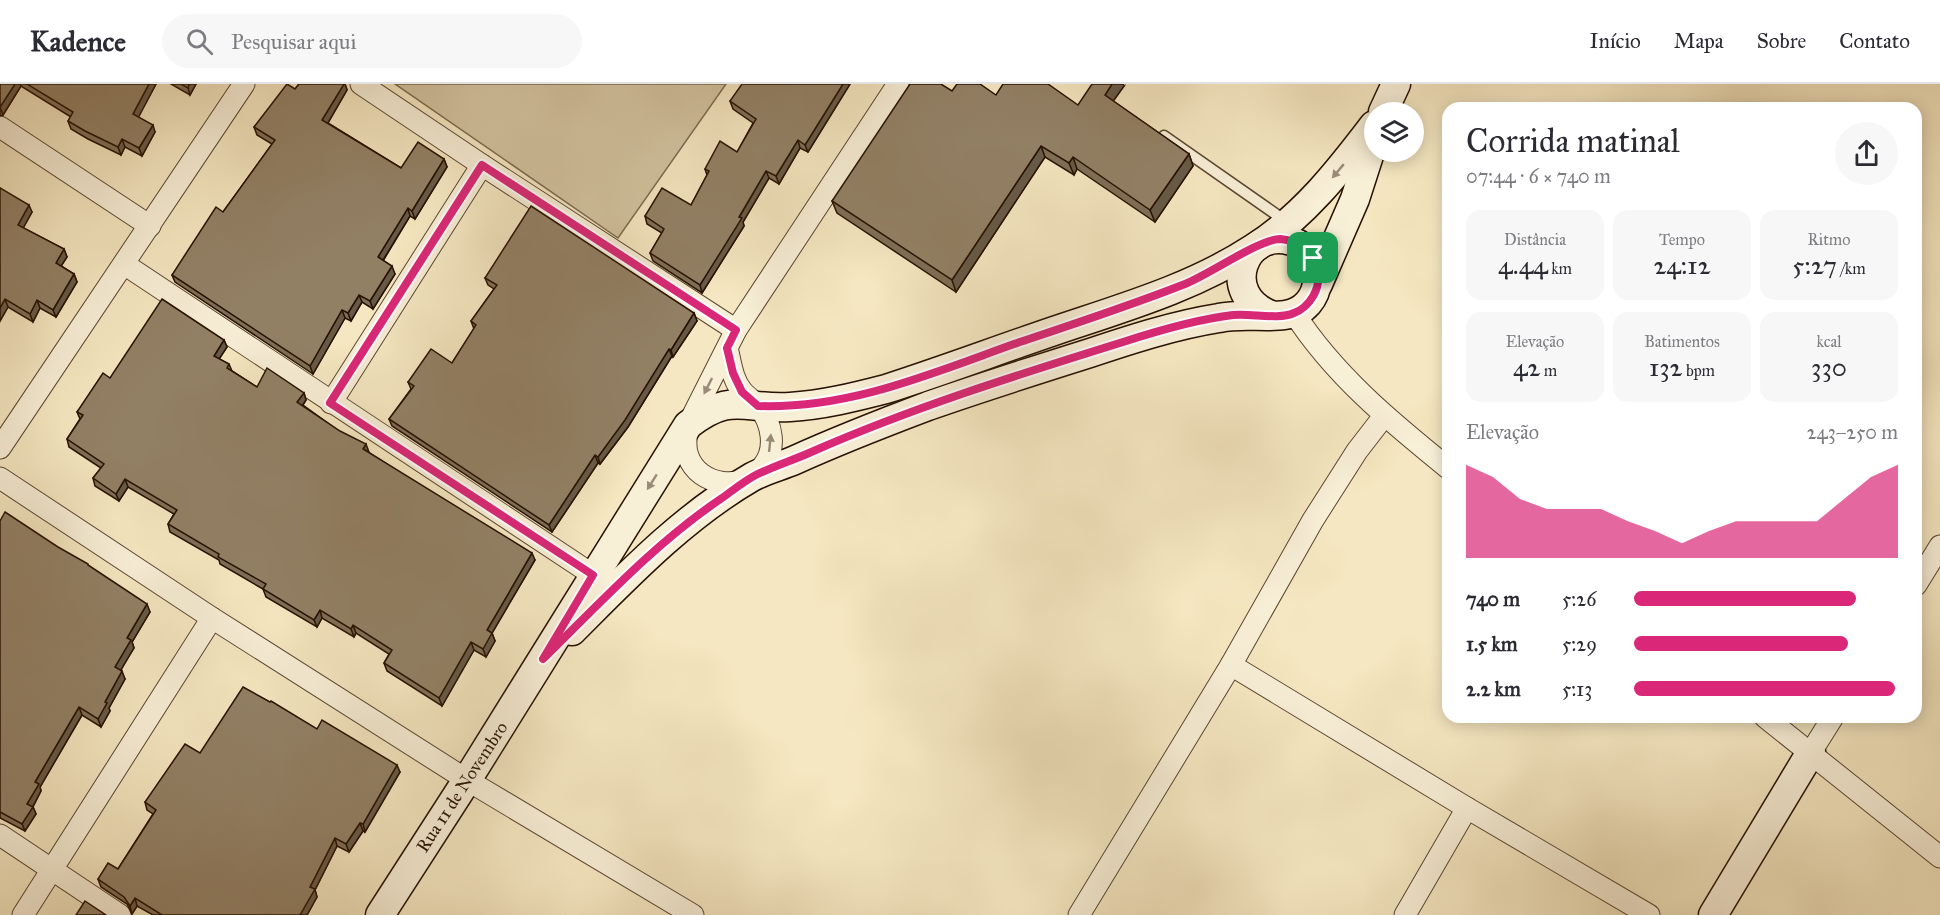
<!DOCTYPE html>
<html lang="pt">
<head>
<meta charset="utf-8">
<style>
	:root { --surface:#fff; --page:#f7f7f7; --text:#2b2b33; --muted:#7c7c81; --line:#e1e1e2; --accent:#db2777 }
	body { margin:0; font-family:"IM FELL Great Primer",serif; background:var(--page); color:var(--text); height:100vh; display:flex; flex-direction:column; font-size:22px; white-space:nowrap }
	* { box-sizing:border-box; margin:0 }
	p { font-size:20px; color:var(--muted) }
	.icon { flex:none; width:33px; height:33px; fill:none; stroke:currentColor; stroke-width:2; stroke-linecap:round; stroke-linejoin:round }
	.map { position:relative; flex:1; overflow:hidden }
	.side { position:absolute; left:1442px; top:18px; width:480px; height:621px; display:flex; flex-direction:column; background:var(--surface); border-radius:18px; box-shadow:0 3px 15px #0003 }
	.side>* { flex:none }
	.tools { position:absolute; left:1364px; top:18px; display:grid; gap:12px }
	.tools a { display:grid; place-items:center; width:60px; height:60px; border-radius:50%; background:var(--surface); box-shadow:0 3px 15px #0003; font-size:30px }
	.pin { position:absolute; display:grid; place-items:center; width:51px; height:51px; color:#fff; margin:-26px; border-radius:12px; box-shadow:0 3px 9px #0006 }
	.round { display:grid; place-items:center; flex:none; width:63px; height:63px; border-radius:32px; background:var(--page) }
	.overview { display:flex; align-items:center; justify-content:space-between; height:102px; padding:0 24px }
	h1 { font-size:33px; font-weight:600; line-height:45px }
	.metrics { display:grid; grid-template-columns:repeat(3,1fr); gap:9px; height:102px; padding:6px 24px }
	.metrics div { display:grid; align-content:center; border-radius:15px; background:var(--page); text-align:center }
	.metrics b { font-size:26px; font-weight:600 }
	.metrics small { font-size:16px; font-weight:400 }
	.metrics p { font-size:16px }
	.chart { height:168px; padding:12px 24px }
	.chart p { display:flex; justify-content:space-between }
	.chart svg { width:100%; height:108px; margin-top:6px; fill:var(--accent); opacity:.7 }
	ul { padding:0 24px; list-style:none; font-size:20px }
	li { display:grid; grid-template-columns:96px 72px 1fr; align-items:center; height:45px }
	li i { height:15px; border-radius:8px; background:var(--accent) }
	header { display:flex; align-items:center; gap:36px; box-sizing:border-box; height:84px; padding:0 30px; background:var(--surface); border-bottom:2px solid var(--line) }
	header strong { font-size:28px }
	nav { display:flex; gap:33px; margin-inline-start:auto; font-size:21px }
	.search { width:420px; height:54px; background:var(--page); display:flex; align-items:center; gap:15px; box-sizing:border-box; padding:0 21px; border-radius:33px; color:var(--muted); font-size:22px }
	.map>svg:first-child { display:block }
</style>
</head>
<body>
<header>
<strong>Kadence</strong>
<div class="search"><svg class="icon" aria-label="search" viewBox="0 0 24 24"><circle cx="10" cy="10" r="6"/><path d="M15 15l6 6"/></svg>Pesquisar aqui</div>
<nav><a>Início</a><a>Mapa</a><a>Sobre</a><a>Contato</a></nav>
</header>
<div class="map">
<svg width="1940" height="831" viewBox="0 0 1940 831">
	<rect width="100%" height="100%" fill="#f5e7c1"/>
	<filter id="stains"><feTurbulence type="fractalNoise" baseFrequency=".00333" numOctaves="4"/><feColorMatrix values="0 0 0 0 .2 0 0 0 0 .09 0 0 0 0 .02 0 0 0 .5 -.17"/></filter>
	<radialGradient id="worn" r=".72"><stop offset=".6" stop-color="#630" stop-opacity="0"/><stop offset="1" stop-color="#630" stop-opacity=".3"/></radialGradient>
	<!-- green -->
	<path fill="#d2c3a0" stroke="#7c6a50" stroke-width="1.5" d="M395,0H726L618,154Z"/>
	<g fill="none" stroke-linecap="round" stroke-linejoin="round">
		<defs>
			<path id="lane" d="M1164,52L1287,138"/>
			<g id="street">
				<path d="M361,0L482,81L736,246"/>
				<path d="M0,43L150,142"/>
				<path d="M124,180L593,491"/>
				<path d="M1294,229C1334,291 1391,338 1448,384"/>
				<path d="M727,264C731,279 732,295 742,307C747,313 754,317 759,323C772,339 777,365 763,382C744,408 699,403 688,372C684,362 686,351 688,341L736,246L898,0"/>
				<path d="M331,319L482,81"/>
				<path d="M0,364L244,0"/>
				<path d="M0,394L212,534L467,696L693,831"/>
				<path d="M1916,501L1940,462"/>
				<path d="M1231,581L1467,724L1649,831"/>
				<path d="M1765,633L1940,773"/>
				<path d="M1811,668L1833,633"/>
				<path d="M0,751L120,831"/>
				<path d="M23,831L212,534"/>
				<path d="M1079,831L1231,581L1313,436L1357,367L1384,332"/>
				<path d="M1405,831L1467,724"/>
			</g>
			<g id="secondary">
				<path d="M1383,28L1396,0"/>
				<path d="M1318,200L1355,115L1374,56"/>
				<path d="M572,547C627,492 683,433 752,393C765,386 781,382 795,376C839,356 883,339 928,322C982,303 1036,286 1090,269C1132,255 1175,241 1219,234C1242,229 1264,234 1285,231C1325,226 1329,169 1291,157C1244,143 1218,211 1271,231"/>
				<path d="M380,831L467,696L688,341C732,307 743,326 790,323C823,321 855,313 886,305C942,287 998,266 1054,247C1122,224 1193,204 1254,164C1303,133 1339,87 1374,41"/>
				<path d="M1713,831L1811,668"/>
			</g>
		</defs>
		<!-- lane casing -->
		<use href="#lane" stroke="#5a4631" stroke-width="13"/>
		<!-- street casing -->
		<use href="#street" stroke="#5a4631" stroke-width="23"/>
		<!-- secondary casing -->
		<use href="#secondary" stroke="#271101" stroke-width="31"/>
		<!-- lane -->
		<use href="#lane" stroke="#f8efd7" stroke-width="10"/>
		<!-- street -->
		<use href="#street" stroke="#f8efd7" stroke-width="21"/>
		<!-- secondary -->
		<use href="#secondary" stroke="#f8efd7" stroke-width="28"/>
	</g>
	<!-- wall -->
	<g fill="#7e6e57" stroke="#271101" stroke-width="1.5">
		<path d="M0,0H156L138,33L155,48L142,72L125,63L121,71L88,55L71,45L68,37L71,33L21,2L3,31L0,32Z"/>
		<path d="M171,0H196L190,11Z"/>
		<path d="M299,0H345L347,6L328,39L401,84L444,75L447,83L415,135L410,132L383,177L395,190L373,225L362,218L351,237L345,234L313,290L175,198L172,191L223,128L272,60L257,51L254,43L295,5Z"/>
		<path d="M850,0L808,68L800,64L779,100L769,94L743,138L744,142L702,209L653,177L650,169L662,149L647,140L645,132L691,121L707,91L705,85L737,68L753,39L733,25L730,17Z"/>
		<path d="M1124,2L1113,17L1189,70L1193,82L1155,138L1077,85L1074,91L1045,73L956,208L837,129L832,117L952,7L996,11L1078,21Z"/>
		<path d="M0,104L32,128L23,144L64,165L67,173L61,182L74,190L77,198L56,233L40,224L33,238L8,223L0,237Z"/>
		<path d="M485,194L694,229L697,237L673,273L672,272L628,343L600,380L598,379L552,448L392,342L389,335L411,305L408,298L452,279L474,245L471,237L494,205L488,201Z"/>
		<path d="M224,256L227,263L219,275L229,280L232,287L257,303L304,309L306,316L303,321L368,368L535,476L492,549L495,557L486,573L474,566L442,622L387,587L384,579L389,570L356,549L354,553L322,534L317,543L266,513L263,505L220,480L219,476L170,448L168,440L174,430L128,403L119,417L95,402L93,394L101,384L69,363L67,355L80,335L77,328L110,294Z"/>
		<path d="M0,437L89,483L150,528L132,558L134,564L120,586L125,595L109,624L110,627L101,643L82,631L40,703L41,707L33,723L36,730L25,747L0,734Z"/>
		<path d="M317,645L400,688L365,748L363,747L349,768L337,762L315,806L317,813L307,831H153L137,822L132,830L127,820L101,803L98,795L118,785L153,730L147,726L145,718L200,669Z"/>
	</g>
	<!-- shaded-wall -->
	<g fill="#665a47" stroke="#271101" stroke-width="1.5">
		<path d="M15,0H20L21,2L3,31L0,23Z"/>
		<path d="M149,0H156L136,38L133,30Z"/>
		<path d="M189,0H196L190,11L188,4Z"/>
		<path d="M344,0H345L347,6L325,44L322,36Z"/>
		<path d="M843,0H850L808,68L805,61Z"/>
		<path d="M1112,0H1123L1124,2L1109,23L1105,11Z"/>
		<path d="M153,41L155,48L142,72L139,64Z"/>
		<path d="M122,55L125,63L121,71L118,63Z"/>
		<path d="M798,56L800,64L779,100L776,92Z"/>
		<path d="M1041,62L1045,73L956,208L952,196Z"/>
		<path d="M1189,70L1193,82L1155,138L1150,126Z"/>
		<path d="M1073,73L1077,85L1074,91L1069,79Z"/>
		<path d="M444,75L447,83L415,135L412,127Z"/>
		<path d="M766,87L769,94L743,138L744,142L702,209L700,201Z"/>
		<path d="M29,121L32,128L21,148L18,141Z"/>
		<path d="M408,124L410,132L380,181L378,173Z"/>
		<path d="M64,165L67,173L58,187L56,179Z"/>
		<path d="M392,182L395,190L373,225L370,217Z"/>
		<path d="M74,190L77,198L56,233L53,226Z"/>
		<path d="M359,211L362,218L351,237L348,229Z"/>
		<path d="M5,215L8,223L0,237V224Z"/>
		<path d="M37,216L40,224L33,238L30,230Z"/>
		<path d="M342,226L345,234L313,290L310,282Z"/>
		<path d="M694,229L697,237L673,273L671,266Z"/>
		<path d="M224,256L227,263L216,280L214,272Z"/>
		<path d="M669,265L672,272L628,343L600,380L598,373Z"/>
		<path d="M304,309L306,316L300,325L297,318Z"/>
		<path d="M366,360L369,368L363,365Z"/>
		<path d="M595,371L598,379L552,448L549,441Z"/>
		<path d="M125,395L128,403L119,417L116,410Z"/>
		<path d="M532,469L535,476L492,549L495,557L486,573L483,565L487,546Z"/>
		<path d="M147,520L150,528L132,558L134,564L118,591L115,583L127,554Z"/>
		<path d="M320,526L322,534L317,543L314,536Z"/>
		<path d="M353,541L356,549L354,553L351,545Z"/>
		<path d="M471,558L474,566L442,622L439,614Z"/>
		<path d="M122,587L125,595L109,624L110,627L101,643L98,635L105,618Z"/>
		<path d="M79,623L82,631L40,703L41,707L32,724L33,723L36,730L25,747L22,740L27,720L35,698Z"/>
		<path d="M397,681L400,688L365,748L363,740Z"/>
		<path d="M360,739L363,747L349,768L346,760Z"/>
		<path d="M335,754L337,762L315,806L317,813L307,831H300L310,803Z"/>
		<path d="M135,814L137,822L132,830L130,822Z"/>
	</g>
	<!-- building -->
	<g fill="#928065" stroke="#271101" stroke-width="1.5">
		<path d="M0,0H15L0,23Z"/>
		<path d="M27,0H149L133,30L153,41L139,64L122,55L118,63L85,47L68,37L73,28Z"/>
		<path d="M181,0H189L188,4Z"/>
		<path d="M287,0L295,5L299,0H344L322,36L401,84L418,58L444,75L412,127L408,124L378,173L392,182L370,217L359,211L348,229L342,226L310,282L172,191L216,123L223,128L275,56L254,43Z"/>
		<path d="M742,0H843L805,61L798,56L776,92L766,87L739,133L742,134L700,201L650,169L664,145L645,132L662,104L691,121L709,87L705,85L720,57L737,68L756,35L730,17Z"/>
		<path d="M910,0H941L952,7L957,0H980L996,11L1003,0H1048L1078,21L1092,0H1112L1105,11L1189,70L1150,126L1073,73L1069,79L1041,62L952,196L832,117Z"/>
		<path d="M0,104L29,121L18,141L64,165L56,179L74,190L53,226L37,216L30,230L5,215L0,224Z"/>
		<path d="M531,122L694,229L671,266L669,265L625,336L598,373L595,371L549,441L389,335L414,302L408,298L431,265L452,279L476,241L471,237L497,201L485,194Z"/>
		<path d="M162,215L224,256L214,272L229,280L227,284L257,303L267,284L304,309L297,318L340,347L366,360L363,365L532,469L487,546L492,549L483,565L471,558L439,614L384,579L392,566L353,541L351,545L320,526L314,536L263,505L266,500L218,473L219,470L168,440L177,426L125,395L116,410L93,394L104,380L67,355L83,331L77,328L103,289L110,294Z"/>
		<path d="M5,428L58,463L88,480V481L147,520L127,554L131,556L115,583L122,587L105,618L107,619L98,635L79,623L35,698L39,700L27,720L33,723L22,740L0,728V437Z"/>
		<path d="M243,603L270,618L271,617L317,645L322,636L397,681L363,740L360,739L346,760L335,754L310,803L315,805L300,831H162L135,814L130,822L124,813L98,795L108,779L118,785L156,726L145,718L185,660L200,669Z"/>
		<path d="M85,817L106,831H76Z"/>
	</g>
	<!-- one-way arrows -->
	<defs><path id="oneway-solid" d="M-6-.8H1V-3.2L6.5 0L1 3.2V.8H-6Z" transform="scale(1.5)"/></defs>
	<g fill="#9a8b77">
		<use href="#oneway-solid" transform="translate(1338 87) rotate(130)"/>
		<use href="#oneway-solid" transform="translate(708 302) rotate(117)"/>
		<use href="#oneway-solid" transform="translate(770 359) rotate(-84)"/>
		<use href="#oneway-solid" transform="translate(652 398) rotate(122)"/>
	</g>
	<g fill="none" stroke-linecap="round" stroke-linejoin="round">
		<defs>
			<path id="route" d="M482,81L736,246L727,264L733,289L742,308L758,322C849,325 930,290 1014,260C1071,241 1129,222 1185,200C1208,191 1260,155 1280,155C1298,156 1315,170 1318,187C1321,204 1310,223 1294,229C1278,236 1251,229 1233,231C1198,235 1157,247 1123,258C1017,291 911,324 809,369C791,377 771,383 754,392C743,398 732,407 722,414C655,459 600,519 543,575L593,491L330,319Z"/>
		</defs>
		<!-- route casing -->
		<use href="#route" stroke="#fff" stroke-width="12"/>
		<!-- route -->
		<use href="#route" stroke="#db2777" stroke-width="8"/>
	</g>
	<g text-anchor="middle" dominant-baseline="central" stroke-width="4.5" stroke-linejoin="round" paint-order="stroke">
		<!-- street labels -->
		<g font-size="18" fill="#271101" stroke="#f8efd7">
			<text transform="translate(462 703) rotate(-57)">Rua 11 de Novembro</text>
		</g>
	</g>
	<rect width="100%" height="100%" filter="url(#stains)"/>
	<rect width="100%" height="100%" fill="url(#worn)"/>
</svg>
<div class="tools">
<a><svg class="icon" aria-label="layers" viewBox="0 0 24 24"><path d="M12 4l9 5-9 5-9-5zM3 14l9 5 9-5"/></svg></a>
</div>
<div class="pin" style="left:1313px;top:174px;background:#1e9e55"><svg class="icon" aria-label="arrive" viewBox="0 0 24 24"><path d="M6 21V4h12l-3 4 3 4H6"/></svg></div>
<section class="side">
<div class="overview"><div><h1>Corrida matinal</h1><p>07:44 · 6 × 740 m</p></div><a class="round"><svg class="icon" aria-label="share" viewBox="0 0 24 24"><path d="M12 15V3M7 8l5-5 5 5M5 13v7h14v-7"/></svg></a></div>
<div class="metrics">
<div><p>Distância</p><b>4.44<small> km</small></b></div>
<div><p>Tempo</p><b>24:12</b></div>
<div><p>Ritmo</p><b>5:27<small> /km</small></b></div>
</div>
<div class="metrics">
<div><p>Elevação</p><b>42<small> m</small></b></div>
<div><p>Batimentos</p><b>132<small> bpm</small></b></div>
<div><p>kcal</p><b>330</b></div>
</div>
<div class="chart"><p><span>Elevação</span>243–250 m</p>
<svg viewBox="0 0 160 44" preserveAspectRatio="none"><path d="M0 44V6L10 11L20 20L30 24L40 24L50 24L60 29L70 33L80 38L90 33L100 29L110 29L120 29L130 29L140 20L150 11L160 6V44z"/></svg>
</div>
<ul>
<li><b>740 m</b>5:26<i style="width:84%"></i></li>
<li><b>1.5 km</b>5:29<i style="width:81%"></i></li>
<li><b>2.2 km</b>5:13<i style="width:99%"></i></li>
</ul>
</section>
</div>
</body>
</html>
